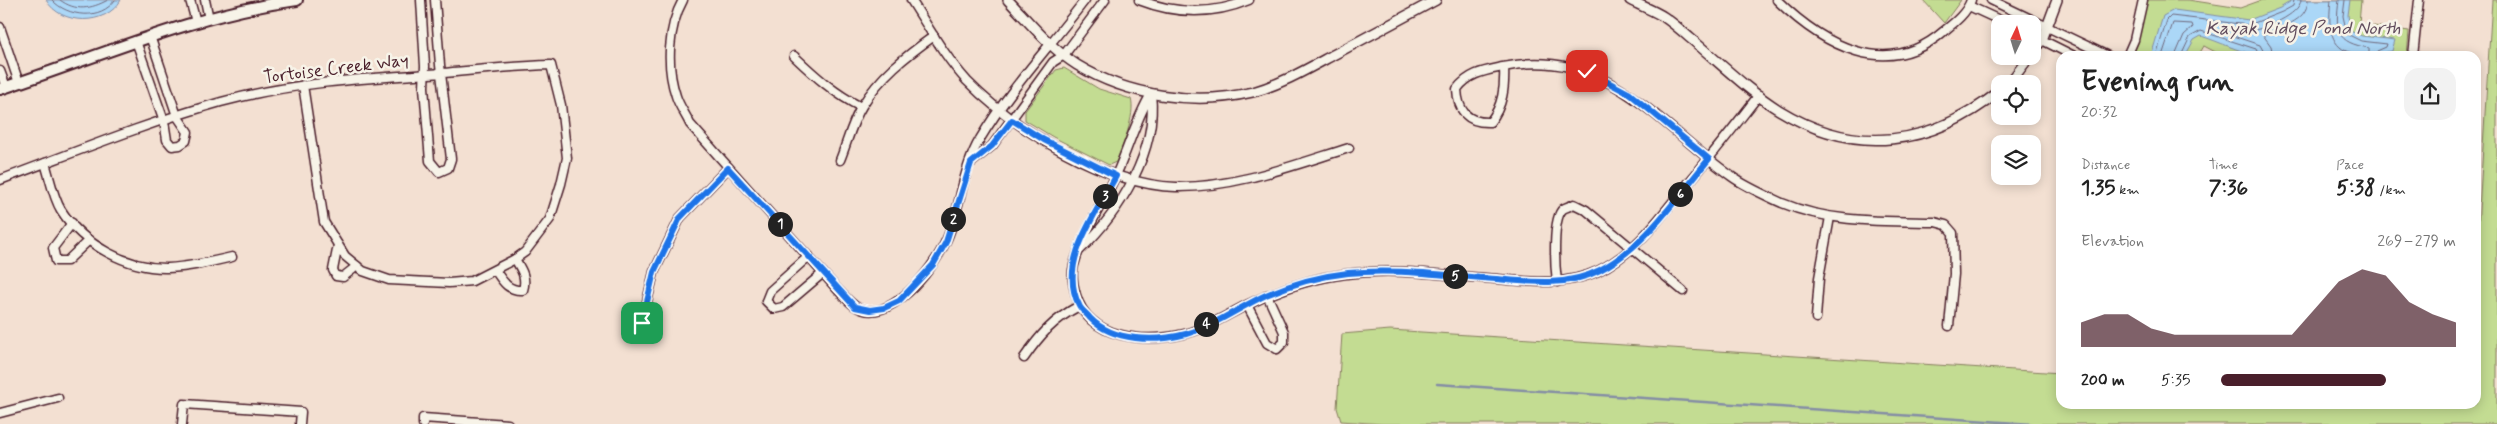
<!DOCTYPE html>
<html lang="en">
<head>
<meta charset="utf-8">
<style>
	:root { --surface:#fff; --page:#f2f2f2; --text:#222; --muted:#767676; --accent:#4a1f2b }
	body { margin:0; font-family:Mynerve,sans-serif; background:var(--page); color:var(--text); height:100vh; display:flex; flex-direction:column; font-size:19px; white-space:nowrap }
	* { box-sizing:border-box; margin:0 }
	p { font-size:16px; color:var(--muted) }
	.icon { flex:none; width:28px; height:28px; fill:none; stroke:currentColor; stroke-width:2; stroke-linecap:round; stroke-linejoin:round }
	.map { position:relative; flex:1; overflow:hidden }
	.sheet { position:absolute; left:2056px; top:51px; width:425px; height:358px; display:flex; flex-direction:column; background:var(--surface); border-radius:15px; box-shadow:0 2px 12px #0003 }
	.sheet>* { flex:none }
	.needle { width:32px; rotate:4deg }
	.controls { position:absolute; left:1991px; top:15px; display:grid; gap:10px }
	.controls a { display:grid; place-items:center; width:50px; height:50px; border-radius:10px; background:var(--surface); box-shadow:0 2px 12px #0003; font-size:25px }
	.pin { position:absolute; display:grid; place-items:center; width:42px; height:42px; color:#fff; margin:-21px; border-radius:10px; box-shadow:0 2px 8px #0006 }
	.km { position:absolute; width:25px; height:25px; margin:-12px; border-radius:50%; background:#222; color:#fff; font-size:14px; line-height:25px; text-align:center }
	.round { display:grid; place-items:center; flex:none; width:52px; height:52px; border-radius:15px; background:var(--page) }
	.overview { display:flex; align-items:center; justify-content:space-between; height:85px; padding:0 25px }
	h1 { font-size:28px; font-weight:800; line-height:38px }
	.stats { display:grid; grid-template-columns:repeat(3,1fr); gap:8px; height:85px; padding:5px 25px }
	.stats div { display:grid; align-content:center }
	.stats b { font-size:21px; font-weight:800 }
	.stats small { font-size:14px; font-weight:400 }
	.stats p { font-size:14px }
	.chart { height:140px; padding:10px 25px }
	.chart p { display:flex; justify-content:space-between }
	.chart svg { width:100%; height:90px; margin-top:5px; fill:var(--accent); opacity:.7 }
	ul { padding:0 25px; list-style:none; font-size:16px }
	li { display:grid; grid-template-columns:80px 60px 1fr; align-items:center; height:38px }
	li i { height:12px; border-radius:6px; background:var(--accent) }
	.map>svg:first-child { display:block }
</style>
</head>
<body>
<div class="map">
<svg width="2497" height="424" viewBox="0 0 2497 424">
	<rect width="100%" height="100%" fill="#f3e0d2"/>
	<filter id="ink" filterUnits="userSpaceOnUse"><feTurbulence type="fractalNoise" baseFrequency=".02" numOctaves="2"/><feDisplacementMap in="SourceGraphic" scale="10" xChannelSelector="R" yChannelSelector="G"/><feConvolveMatrix kernelMatrix="1 2 1 2 8 2 1 2 1" color-interpolation-filters="sRGB"/></filter>
	<g filter="url(#ink)">
		<!-- green -->
		<g fill="#c3dc92" stroke="#867e5e">
			<path d="M1923,0H1961L1944,23Z"/>
			<path d="M2147,0H2188L2240,8L2262,0H2361L2359,24L2409,31L2407,56H2223L2204,46L2198,56H2133Z"/>
			<path d="M2492,0H2497V424H1383L1341,421L1337,408L1342,334L1390,330L2061,373V404H2476V260Z"/>
			<path d="M1064,68L1099,89L1131,99C1136,115 1122,147 1116,162L1109,165L1053,137L1025,120V111L1056,70Z"/>
		</g>
		<!-- water -->
		<g fill="#abd7f7" stroke="#848da5">
			<path d="M46,0H121C106,26 61,26 46,0Z"/>
			<path d="M2293,0H2350L2348,15L2350,31L2362,36L2395,40L2392,51C2362,58 2287,60 2256,55C2237,51 2220,42 2201,36L2194,40L2185,56H2151L2163,16L2174,10L2249,20L2280,8Z"/>
		</g>
		<g fill="none" stroke-linecap="round" stroke-linejoin="round">
			<!-- shore -->
			<g stroke="#71697d" stroke-width="1">
				<path d="M52,0C67,17 101,21 115,0"/>
				<path d="M60,0C76,12 91,9 108,0"/>
				<path d="M2331,0C2329,17 2327,42 2346,51C2351,53 2357,54 2362,56"/>
				<path d="M2339,0C2335,32 2336,42 2369,48V56"/>
				<path d="M2345,0L2343,16L2347,34L2361,41L2387,44L2386,47L2377,51L2376,56"/>
				<path d="M2156,56L2167,20L2171,16L2249,25L2282,12L2293,6L2294,0"/>
				<path d="M2162,56L2173,23L2192,24L2193,27L2184,35L2175,56"/>
				<path d="M2181,56L2190,37L2201,31L2256,49L2259,56"/>
				<path d="M2266,56L2260,45L2227,34V31C2234,29 2242,32 2250,31C2264,29 2300,15 2301,0"/>
				<path d="M2273,56L2271,46L2263,35C2280,26 2307,23 2308,0"/>
			</g>
			<!-- stream -->
			<path stroke="#848da5" stroke-width="2.5" d="M1437,384L2032,424"/>
			<defs>
				<g id="minor">
					<path d="M190,0L196,22"/>
					<path d="M205,0L209,19"/>
					<path d="M421,0L425,66L424,87L430,161L439,172L448,168L451,159L440,65L435,0"/>
					<path d="M683,0C668,27 666,67 676,96C679,106 686,115 690,124L838,290C843,295 849,302 855,306C888,328 933,269 945,243C961,211 961,171 980,139C1009,90 1050,46 1085,0"/>
					<path d="M911,0C929,28 945,57 967,81C1015,130 1106,185 1176,187C1234,188 1294,165 1349,148"/>
					<path d="M1139,0C1175,14 1213,15 1249,0"/>
					<path d="M1777,0C1823,45 1887,81 1944,31C1954,23 1967,13 1971,0"/>
					<path d="M1991,0L2108,56"/>
					<path d="M1969,6L2008,24"/>
					<path d="M0,27L19,83"/>
					<path d="M2032,35L2074,56"/>
					<path d="M136,41L164,121L167,140L172,146L180,145L186,141L188,132L177,116L150,36"/>
					<path d="M794,56C815,76 835,94 861,107"/>
					<path d="M2127,56L2134,40L2143,0"/>
					<path d="M2413,56L2419,0"/>
					<path d="M1504,67C1505,87 1503,106 1490,122C1467,123 1458,111 1457,89C1469,73 1484,71 1503,67C1604,45 1658,124 1731,176C1746,187 1765,195 1782,203C1830,223 1883,221 1935,222L1946,225L1953,233L1954,274L1949,326"/>
					<path d="M0,71L6,87"/>
					<path d="M1151,94C1136,119 1129,146 1117,173C1103,204 1083,232 1074,265C1071,275 1073,285 1076,295C1089,340 1146,343 1184,334C1206,329 1228,314 1249,304C1280,289 1312,278 1346,274C1396,267 1448,276 1498,279C1532,282 1566,286 1598,271C1633,254 1656,223 1679,194C1707,162 1733,128 1759,95"/>
					<path d="M840,160C847,143 852,122 862,106C880,76 906,56 934,36"/>
					<path d="M972,162L992,146L1053,62L1064,55L1105,0"/>
					<path d="M45,163C50,178 53,197 61,210C83,245 128,269 168,268C190,267 211,262 232,257"/>
					<path d="M0,180C73,153 146,123 221,102C293,82 368,78 442,73C478,70 514,66 551,65L561,105L567,158L561,184L550,219L525,252L515,259L472,281L449,283L389,280L363,271L345,256L324,222L303,85"/>
					<path d="M72,223L53,248L56,261H67L89,240"/>
					<path d="M338,245L333,270L336,276L343,277L357,266"/>
					<path d="M1080,250C1120,212 1158,151 1151,94"/>
					<path d="M809,256L770,291L766,301L774,309L783,307L823,273"/>
					<path d="M495,270C503,282 508,291 523,290C527,277 521,269 515,259"/>
					<path d="M1557,282C1555,267 1552,218 1563,209C1566,207 1571,206 1574,204L1586,210L1683,291"/>
					<path d="M1247,305L1267,343L1277,349L1284,342V332L1267,295"/>
					<path d="M1816,318L1819,278L1830,217"/>
					<path d="M642,323L654,272L680,218L728,168"/>
					<path d="M1024,358C1040,335 1054,319 1079,306"/>
					<path d="M0,413L58,398"/>
					<path d="M182,424L184,404L301,412L300,424"/>
					<path d="M423,424V418L508,424"/>
				</g>
				<g id="tertiary">
					<path d="M1008,0C1029,22 1050,48 1077,65C1128,96 1195,106 1253,92C1282,84 1309,68 1335,54C1369,36 1402,18 1436,0"/>
					<path d="M1630,0C1641,6 1653,10 1664,17C1673,23 1682,31 1690,38C1719,62 1747,90 1779,110C1856,157 1931,146 2000,91"/>
					<path d="M2032,52L2042,40L2057,0"/>
					<path d="M2009,84L2030,56"/>
				</g>
				<path id="secondary" d="M0,89C98,57 194,14 297,0"/>
			</defs>
			<!-- minor casing -->
			<use href="#minor" stroke="#4a1f2b" stroke-width="11"/>
			<!-- tertiary casing -->
			<use href="#tertiary" stroke="#4a1f2b" stroke-width="12"/>
			<!-- secondary casing -->
			<use href="#secondary" stroke="#4a1f2b" stroke-width="14"/>
			<!-- minor -->
			<use href="#minor" stroke="#f7f3e8" stroke-width="8"/>
			<!-- tertiary -->
			<use href="#tertiary" stroke="#f7f3e8" stroke-width="9"/>
			<!-- secondary -->
			<use href="#secondary" stroke="#f7f3e8" stroke-width="10"/>
		</g>
	</g>
	<g fill="none" stroke-linecap="round" stroke-linejoin="round" filter="url(#ink)">
		<defs>
			<path id="route" d="M642,323L654,272L680,218L728,168L855,307L870,310L884,308L899,301L933,265L946,242L971,163L992,146L1012,120L1044,140L1116,176C1097,212 1057,263 1079,305C1081,310 1087,314 1090,318C1113,342 1156,342 1186,334C1214,326 1240,307 1266,295C1292,284 1320,276 1348,273C1396,268 1447,276 1496,279C1531,282 1567,287 1600,270C1646,246 1676,198 1709,159L1630,94L1587,71"/>
		</defs>
		<!-- route casing -->
		<use href="#route" stroke="#fff" stroke-width="10"/>
		<!-- route -->
		<use href="#route" stroke="#1a73e8" stroke-width="6"/>
	</g>
	<g text-anchor="middle" dominant-baseline="central" stroke-width="5" stroke-linejoin="round" paint-order="stroke">
		<!-- street labels -->
		<g font-size="18" fill="#4a1f2b" stroke="#f7f3e8">
			<text transform="translate(336 69) rotate(-7)">Tortoise Creek Way</text>
		</g>
		<!-- water labels -->
		<g font-size="19" font-style="italic" fill="#624d5e" stroke="#f7f3e8">
			<text x="2303" y="28">Kayak Ridge Pond North</text>
		</g>
	</g>
</svg>
<div class="controls">
<a><svg class="needle" viewBox="-14 -14 28 28"><path d="M0-13l5 13h-10z" fill="#e53935"/><path d="M0 13l5-13h-10z" fill="#767676"/></svg></a>
<a><svg class="icon" aria-label="locate" viewBox="0 0 24 24"><circle cx="12" cy="12" r="6"/><path d="M12 2v4M12 18v4M2 12h4M18 12h4"/></svg></a>
<a><svg class="icon" aria-label="layers" viewBox="0 0 24 24"><path d="M12 4l9 5-9 5-9-5zM3 14l9 5 9-5"/></svg></a>
</div>
<div class="pin" style="left:642px;top:323px;background:#1e9e55"><svg class="icon" aria-label="arrive" viewBox="0 0 24 24"><path d="M6 21V4h12l-3 4 3 4H6"/></svg></div>
<div class="pin" style="left:1587px;top:71px;background:#d93025"><svg class="icon" aria-label="check" viewBox="0 0 24 24"><path d="M5 12l5 5 9-10"/></svg></div>
<b class="km" style="left:780px;top:224px">1</b>
<b class="km" style="left:953px;top:219px">2</b>
<b class="km" style="left:1105px;top:196px">3</b>
<b class="km" style="left:1206px;top:324px">4</b>
<b class="km" style="left:1455px;top:276px">5</b>
<b class="km" style="left:1680px;top:194px">6</b>
<section class="sheet">
<div class="overview"><div><h1>Evening run</h1><p>20:32</p></div><a class="round"><svg class="icon" aria-label="share" viewBox="0 0 24 24"><path d="M12 15V3M7 8l5-5 5 5M5 13v7h14v-7"/></svg></a></div>
<div class="stats">
<div><p>Distance</p><b>1.35<small> km</small></b></div>
<div><p>Time</p><b>7:36</b></div>
<div><p>Pace</p><b>5:38<small> /km</small></b></div>
</div>
<div class="chart"><p><span>Elevation</span>269–279 m</p>
<svg viewBox="0 0 160 44" preserveAspectRatio="none"><path d="M0 44V32L10 28L20 28L30 35L40 38L50 38L60 38L70 38L80 38L90 38L100 25L110 12L120 6L130 9L140 22L150 28L160 32V44z"/></svg>
</div>
<ul>
<li><b>200 m</b>5:35<i style="width:70%"></i></li>
</ul>
</section>
</div>
</body>
</html>
